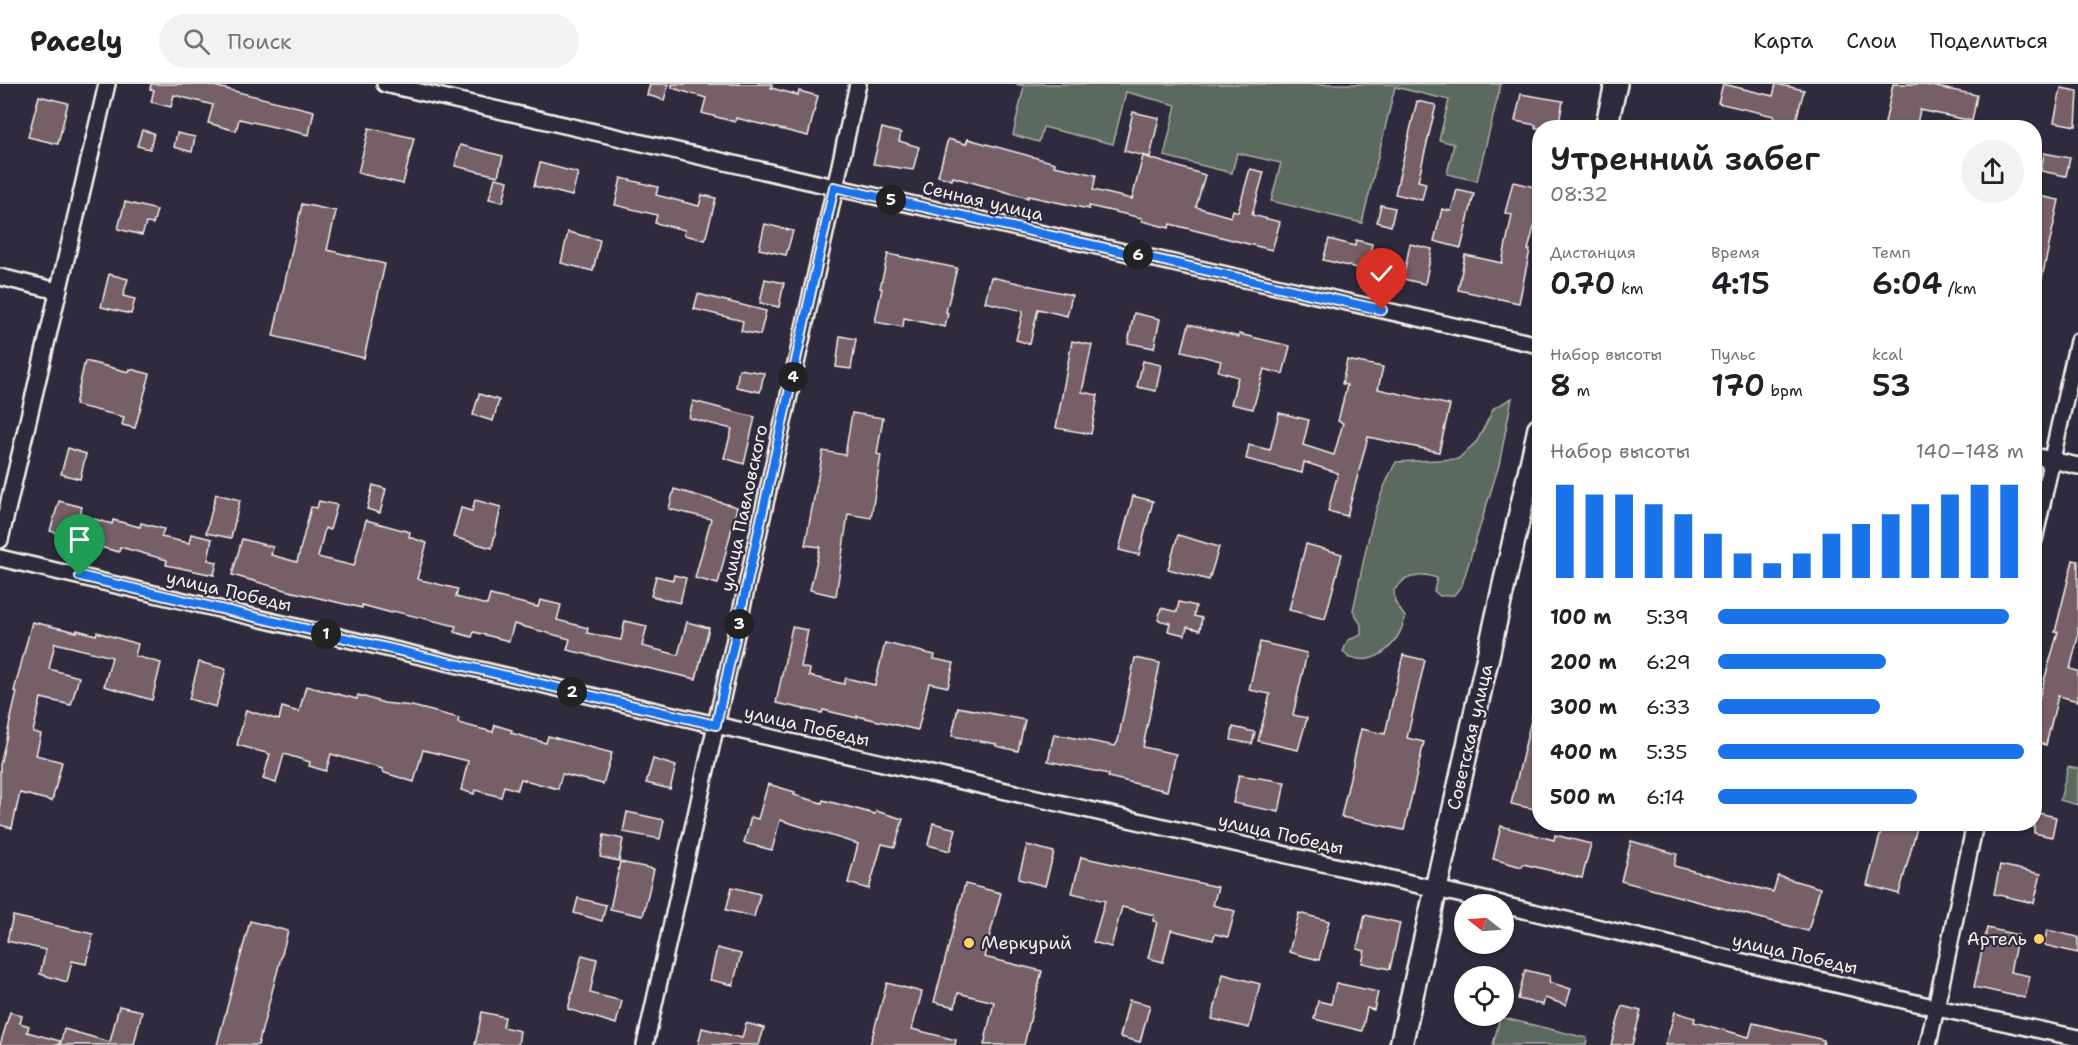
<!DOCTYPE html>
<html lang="ru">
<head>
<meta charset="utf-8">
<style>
	:root { --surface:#fff; --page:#f2f2f2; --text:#202124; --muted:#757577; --line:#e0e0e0; --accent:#1a73e8 }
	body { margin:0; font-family:"Shantell Sans",sans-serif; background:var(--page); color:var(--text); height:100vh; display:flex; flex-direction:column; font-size:22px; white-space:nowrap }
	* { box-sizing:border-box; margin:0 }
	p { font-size:20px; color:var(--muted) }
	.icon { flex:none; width:33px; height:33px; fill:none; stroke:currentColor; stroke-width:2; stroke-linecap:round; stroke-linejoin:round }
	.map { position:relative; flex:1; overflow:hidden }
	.panel { position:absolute; left:1532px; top:36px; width:510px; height:711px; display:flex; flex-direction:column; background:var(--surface); border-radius:24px; box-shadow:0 2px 4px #0004 }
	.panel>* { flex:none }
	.needle { width:39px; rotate:287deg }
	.buttons { position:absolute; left:1454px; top:810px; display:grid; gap:12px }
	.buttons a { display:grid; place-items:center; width:60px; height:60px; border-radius:50%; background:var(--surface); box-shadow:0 2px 4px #0004; font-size:30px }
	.pin { position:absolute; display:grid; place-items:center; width:51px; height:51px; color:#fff; margin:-62px -26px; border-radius:50% 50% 50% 0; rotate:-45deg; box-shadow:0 0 6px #0007 }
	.pin .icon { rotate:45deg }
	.km { position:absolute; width:30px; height:30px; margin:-15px; border-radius:50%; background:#222; color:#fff; font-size:16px; line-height:30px; text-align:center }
	.round { display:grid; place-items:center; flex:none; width:63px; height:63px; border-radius:32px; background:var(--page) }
	.headline { display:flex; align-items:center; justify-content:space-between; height:102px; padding:0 18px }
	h1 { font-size:33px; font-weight:600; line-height:45px }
	.figures { display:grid; grid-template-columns:repeat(3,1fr); gap:9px; height:102px; padding:6px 18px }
	.figures div { display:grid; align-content:center }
	.figures b { font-size:30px; font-weight:600 }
	.figures small { font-size:16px; font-weight:400 }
	.figures p { font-size:16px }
	.chart { height:168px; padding:12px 18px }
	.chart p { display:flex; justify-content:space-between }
	.chart svg { width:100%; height:108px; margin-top:6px; stroke:var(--accent); stroke-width:6 }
	ul { padding:0 18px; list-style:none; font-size:20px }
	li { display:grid; grid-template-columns:96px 72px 1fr; align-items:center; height:45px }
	li i { height:15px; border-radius:8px; background:var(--accent) }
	header { display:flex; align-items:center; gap:36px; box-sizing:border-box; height:84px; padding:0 30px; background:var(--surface); border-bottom:2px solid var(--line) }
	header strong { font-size:28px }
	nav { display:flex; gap:33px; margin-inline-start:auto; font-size:21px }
	.search { width:420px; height:54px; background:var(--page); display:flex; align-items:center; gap:15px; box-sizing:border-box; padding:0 21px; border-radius:33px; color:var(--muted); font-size:22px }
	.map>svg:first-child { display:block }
</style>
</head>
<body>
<header>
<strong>Pacely</strong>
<div class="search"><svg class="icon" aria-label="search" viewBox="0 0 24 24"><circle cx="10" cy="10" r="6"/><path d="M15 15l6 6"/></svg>Поиск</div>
<nav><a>Карта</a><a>Слои</a><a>Поделиться</a></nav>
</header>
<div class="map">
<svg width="2078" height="961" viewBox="0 0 2078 961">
	<rect width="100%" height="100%" fill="#2f2a3d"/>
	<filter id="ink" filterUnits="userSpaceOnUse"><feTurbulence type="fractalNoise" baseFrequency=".0167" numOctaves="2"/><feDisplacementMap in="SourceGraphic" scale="12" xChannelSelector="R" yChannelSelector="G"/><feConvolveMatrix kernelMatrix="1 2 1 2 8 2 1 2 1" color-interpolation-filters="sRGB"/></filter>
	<g filter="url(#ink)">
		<!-- green -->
		<g fill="#5b695f" stroke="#a8ada4" stroke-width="1.5">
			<path d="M1016,0H1501L1477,97L1447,90L1454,60L1439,56L1449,16L1395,3L1362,139L1271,117L1281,79L1237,69L1232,89L1164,72L1176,21L1126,8L1113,60L1043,43L1039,58L1013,51L1024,2Z"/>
			<path d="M1512,314L1499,381L1462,501L1454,511L1440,512L1434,507L1437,494L1426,491L1406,494L1394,506L1395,518L1405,533C1401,552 1389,570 1369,575C1363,577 1355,574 1349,574L1343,567L1348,556L1361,551V541L1353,526C1365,476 1370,424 1396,378L1458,375L1477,357L1494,324Z"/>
			<path d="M2068,683L2078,685V721L2060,716Z"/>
			<path d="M1500,933L1587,954L1586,961H1493Z"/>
		</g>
		<!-- building -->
		<g fill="#775f68" stroke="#f4f1e8" stroke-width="1.5">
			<path d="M151,0H206L314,27L309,51L239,35L236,47L208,39L213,21L174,11L171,23L151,18L154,6L150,5Z"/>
			<path d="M650,0H669L664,16L647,11Z"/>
			<path d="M672,0H772L771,4L798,11L799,7L818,12L808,52L736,34L735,38L702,29L706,14L672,4Z"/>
			<path d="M1723,0L1773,12L1776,0L1804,6L1794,44H1771L1774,32L1718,19Z"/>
			<path d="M1893,0H1921L1977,11L1972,37L1920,26L1916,44H1884Z"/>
			<path d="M2061,4L2078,7L2076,42L2054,38Z"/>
			<path d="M1521,10L1563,17L1558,44H1535L1536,41L1515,37Z"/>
			<path d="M39,12L68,19L58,60L28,53Z"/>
			<path d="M1417,17L1436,21L1418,97L1426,99L1422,116L1395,110Z"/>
			<path d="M1133,28L1159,34L1150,73L1124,67Z"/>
			<path d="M369,44L414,54L403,100L358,89Z"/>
			<path d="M882,44L901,49L899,57L919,63L913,86L873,80Z"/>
			<path d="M142,46L154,49L150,65L137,62Z"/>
			<path d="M177,49L195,53L192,68L174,63Z"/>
			<path d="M948,55L966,60L968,55L1055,79L1054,82L1096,91L1093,106L1132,115L1143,72L1205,91L1196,123L1231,133L1233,126L1238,128L1250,85L1264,88L1252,131L1280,138L1272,166L1170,140L1169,144L1142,137V134L1089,122V125L1028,112V114L953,93L952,96L938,92Z"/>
			<path d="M460,61L503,72L498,92L455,82Z"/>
			<path d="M2044,69L2070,74L2066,92L2041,87Z"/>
			<path d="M540,79L578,89L572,112L534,102Z"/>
			<path d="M495,94L508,97L503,118L489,115Z"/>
			<path d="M621,94L658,103L656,111L699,122L702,111L716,114L705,156L684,151L685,146L655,139L657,131L615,121Z"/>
			<path d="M1513,98L1539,104V124L1528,166H1530L1519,219L1458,206L1465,171L1502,179L1512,131L1505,129Z"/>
			<path d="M1457,106L1474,110L1461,164L1434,157L1442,125L1451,127Z"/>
			<path d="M2034,111L2059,116L2040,203L2034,202Z"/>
			<path d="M125,118L157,126L153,140L146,139L142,151L118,145Z"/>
			<path d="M302,120L336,127L327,166L385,180L364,274L273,252Z"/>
			<path d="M1381,121L1395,124L1391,142L1377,138Z"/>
			<path d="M765,140L793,147L786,171L759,165Z"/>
			<path d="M568,148L600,156L593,187L561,179Z"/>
			<path d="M1329,155L1355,162L1356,156L1372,160L1366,186L1323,176Z"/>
			<path d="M1410,160L1432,165L1425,200L1403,195Z"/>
			<path d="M888,170L957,184L946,228L948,229L945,243L904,234L903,243L875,238L882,205L880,204Z"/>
			<path d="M109,190L128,195L123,212L135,215L131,230L101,223Z"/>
			<path d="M991,193L1072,211L1067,232L1038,225L1030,260L1016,256L1023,227L985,218Z"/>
			<path d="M765,195L784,199L779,223L760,219Z"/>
			<path d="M698,210L766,227L760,251L741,247L743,237L694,225Z"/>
			<path d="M1134,229L1160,235L1154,264L1128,259Z"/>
			<path d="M1189,240L1239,253V250L1290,262L1283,290L1264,285L1253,325L1231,320L1238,293L1218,287L1221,277L1182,267Z"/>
			<path d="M840,252L856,255L851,285L836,283Z"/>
			<path d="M1072,257L1092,261L1082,308L1098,311L1091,350L1056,344Z"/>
			<path d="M1347,276L1383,283L1378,305L1450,321L1439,368L1368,353L1347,432L1328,427L1338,389L1304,378L1302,389L1246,375L1249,361L1270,366L1279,329L1309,336L1303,361L1334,371L1343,339L1338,337L1347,301L1342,300Z"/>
			<path d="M85,277L129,288L130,285L150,290L135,344L122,341L124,333L75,321Z"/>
			<path d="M1143,277L1161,281L1156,307L1137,303Z"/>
			<path d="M739,285L764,289L760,308L736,303Z"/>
			<path d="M479,310L499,316L493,337L473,331Z"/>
			<path d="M693,317L755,333L744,380L724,374L732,345L689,334Z"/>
			<path d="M852,329L883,334L877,370L881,371L871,434L848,430L836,512L810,506L820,463L805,461L823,367L845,371Z"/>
			<path d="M68,364L86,370L80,395L61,390Z"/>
			<path d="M373,401L386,405L380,429L367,425Z"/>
			<path d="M674,405L737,423L718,500L695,494L711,435L669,425Z"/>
			<path d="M216,410L240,416L231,454L206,449Z"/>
			<path d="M1133,412L1153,417L1139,471L1119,466Z"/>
			<path d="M475,416L501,423L492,464L453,453L461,424L472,427Z"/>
			<path d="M59,417L82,423L80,431L112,440L113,436L140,443L141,439L164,445L161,453L189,459L191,450L212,455L208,476L217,478L214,491L166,481L167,476L120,463L119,468L96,462L95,464L82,460L83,456L50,447Z"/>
			<path d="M319,417L337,421L330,446L325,444L318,473L354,482L366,436L410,448L409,453L427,459L417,495L458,505L456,513L487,521L490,511L538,523L540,516L561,521L557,536L588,544L587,549L621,556L625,537L647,542L642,562L678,571L687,538L709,544L696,595L567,566L570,555L514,540L509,557L474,548L472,553L454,548L456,542L393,527L392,529L362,521V524L293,508L232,491L242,455L273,463L271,471L297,478L311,423L317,424Z"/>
			<path d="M1178,451L1219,463L1209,496L1168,485Z"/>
			<path d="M1306,460L1342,470L1325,535L1289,526Z"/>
			<path d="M2073,476L2078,477V553L2070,585L2078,587V617L2058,612L2046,661L2034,658V632L2058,548H2055Z"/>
			<path d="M674,491L686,494L680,519L651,512L656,492L673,496Z"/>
			<path d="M1179,518L1196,522L1194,532L1202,534L1200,546L1187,543L1185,551L1168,547L1170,539L1158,536L1161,524L1177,528Z"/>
			<path d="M32,538L77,548V546L96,551L97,548L138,560L135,572L161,579L152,616L104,602L112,573L55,559L49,585L79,593L71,621L41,614L33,648L41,650L36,671L62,678L52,717L20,709L12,744L0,741V681L17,608L14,607Z"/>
			<path d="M792,543L808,546L801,583L810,585L809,592L844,600L846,594L875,601L885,559L935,571L934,575L954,579L948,603L929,599L918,646L857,632V634L823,626L822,629L776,619Z"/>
			<path d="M1260,558L1307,569L1293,631L1307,634L1298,666L1258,657L1270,610L1249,606Z"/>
			<path d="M1403,571L1425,576L1407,654L1424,658L1404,746L1341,733L1361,645L1385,650Z"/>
			<path d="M1135,574L1160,579L1143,663L1176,670L1167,707L1108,693L1109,690L1048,677L1054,650L1115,662L1118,657Z"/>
			<path d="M199,578L226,585L216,623L189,615Z"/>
			<path d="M306,602L357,615L358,611L384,619L412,622L459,634L458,639L493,648L495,641L512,646L511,649L546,659L548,652L612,669L603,700L562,690L558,705L521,695L517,706L504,702L501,713L475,706L474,710L461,706L468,677L423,666L414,698L382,688L383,685L331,670L326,687L309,682L310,678L284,670L276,699L263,695L270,670L237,661L246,626L279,636L282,623L299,628Z"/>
			<path d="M958,623L1025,636L1018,667L996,662V660L952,652Z"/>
			<path d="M1534,624H1539V726L1511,720Z"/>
			<path d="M1233,643L1255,648L1252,660L1231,656Z"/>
			<path d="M653,675L676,682L670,705L646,699Z"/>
			<path d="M1239,691L1285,698L1279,728L1233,719Z"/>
			<path d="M768,700L795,708L794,711L822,719L823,716L875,730L876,727L903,735L895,763L882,760L869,805L848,799L858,760L780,736L772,766L744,759L751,733L758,735Z"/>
			<path d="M627,728L664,736L660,755L623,748Z"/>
			<path d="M2034,728L2056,733L2052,753L2034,749Z"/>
			<path d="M933,739L956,745L950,767L928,761Z"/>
			<path d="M1883,740H1918L1899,810L1867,801Z"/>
			<path d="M1501,742L1554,756L1555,751L1591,760L1582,794L1523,780L1522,783L1493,775Z"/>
			<path d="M604,751L623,755L619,777L600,773Z"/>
			<path d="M1631,757L1677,770L1674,782L1773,808L1778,792L1820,804L1808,847L1621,797Z"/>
			<path d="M1027,761L1054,768L1045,802L1018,795Z"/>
			<path d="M1081,773L1218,803L1213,821L1235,827L1228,853L1215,850L1213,856L1171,846L1163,878L1148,874L1157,838L1153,837L1154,831L1122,823L1111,863L1093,858L1105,817L1072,809Z"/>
			<path d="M620,778L654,785L643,832L610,825Z"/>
			<path d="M2000,781L2041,790L2034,819L1994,810Z"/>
			<path d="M965,800L1001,809L984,873L1042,887L1024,961H984L994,918L958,909L955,923L934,918Z"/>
			<path d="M732,803L760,810L754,833L726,826Z"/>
			<path d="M578,814L606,821L602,837L574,829Z"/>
			<path d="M1299,829L1329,837L1319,876L1289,868Z"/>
			<path d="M1365,831L1400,839L1390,885L1362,879L1365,867L1357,865Z"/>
			<path d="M13,832L93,850L86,880L72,877L67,898L40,890L46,866L7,857Z"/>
			<path d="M250,837L288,847L258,961H217Z"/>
			<path d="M1987,844L2018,851L2010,888L2030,892L2025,914L1974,903Z"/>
			<path d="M2047,846L2078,853V869L2044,861Z"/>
			<path d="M717,864L741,870L733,901L710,896Z"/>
			<path d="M582,871L597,875L590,909L622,917L616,940L568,925Z"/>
			<path d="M1525,886L1550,892L1549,898L1571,905L1566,921L1545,914L1543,921L1518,915Z"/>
			<path d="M1223,890L1260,900L1249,944L1212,935Z"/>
			<path d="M887,899L922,908L912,945L956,956L955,961H870Z"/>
			<path d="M1336,899L1378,908L1374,926L1367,924L1362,947L1314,935L1318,917L1331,920Z"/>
			<path d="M1129,916L1150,921L1140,958L1120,953Z"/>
			<path d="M119,922L142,927L134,961H60L64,945L110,958Z"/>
			<path d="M1622,922L1641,927L1632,961H1611Z"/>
			<path d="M10,928L22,932L20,939L29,942L27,948L60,957L59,961H0Z"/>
			<path d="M482,928L505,933L503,943L520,947L518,961H475Z"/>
			<path d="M1675,928L1695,934L1694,938L1749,953L1753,939L1824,956L1823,961H1665Z"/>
			<path d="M746,939L764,944L759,961H698L702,944L742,954Z"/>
		</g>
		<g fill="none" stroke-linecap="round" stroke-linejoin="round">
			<defs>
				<g id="street">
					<path d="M385,0L834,103L1539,261"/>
					<path d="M0,193L58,207"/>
					<path d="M2034,372L2078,382"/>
					<path d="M0,456L107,0"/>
					<path d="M2034,456L2078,257"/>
					<path d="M0,474L716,641L1502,820"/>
					<path d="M1503,821L1937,924L2078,954"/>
					<path d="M645,961L858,0"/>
					<path d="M1928,961L1975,740"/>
				</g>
				<g id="secondary">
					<path d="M1606,44L1616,0"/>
					<path d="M1401,961L1539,344"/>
				</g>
			</defs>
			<!-- street casing -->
			<use href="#street" stroke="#f4f1e8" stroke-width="20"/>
			<!-- secondary casing -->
			<use href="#secondary" stroke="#f4f1e8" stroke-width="26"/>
			<!-- street -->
			<use href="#street" stroke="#2f2a3d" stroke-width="15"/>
			<!-- secondary -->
			<use href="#secondary" stroke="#2f2a3d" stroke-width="21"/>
		</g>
	</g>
	<g fill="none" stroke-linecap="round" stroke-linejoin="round" filter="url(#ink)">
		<defs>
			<path id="route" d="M80,492L716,641L834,103L1382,226"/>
		</defs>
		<!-- route casing -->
		<use href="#route" stroke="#fff" stroke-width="12"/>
		<!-- route -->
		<use href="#route" stroke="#1a73e8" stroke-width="8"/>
	</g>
	<!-- markers -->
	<g fill="#ffd166" stroke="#2f2a3d" stroke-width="2">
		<circle cx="2039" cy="855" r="6"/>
		<circle cx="969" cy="859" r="6"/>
	</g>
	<g text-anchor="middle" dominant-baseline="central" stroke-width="4.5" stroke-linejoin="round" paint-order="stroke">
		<!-- street labels -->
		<g font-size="18" fill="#f4f1e8" stroke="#2f2a3d">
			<text transform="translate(983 117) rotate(13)">Сенная улица</text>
			<text transform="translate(744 424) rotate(-78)">улица Павловского</text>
			<text transform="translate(229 507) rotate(13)">улица Победы</text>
			<text transform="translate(807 642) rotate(13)">улица Победы</text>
			<text transform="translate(1470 653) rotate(-77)">Советская улица</text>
			<text transform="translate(1281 750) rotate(13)">улица Победы</text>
			<text transform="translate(1795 870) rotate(13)">улица Победы</text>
		</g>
		<!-- poi labels -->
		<g font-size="18" fill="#f4f1e8" stroke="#2f2a3d" text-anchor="end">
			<text x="2027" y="855">Артель</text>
			<text x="981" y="859" text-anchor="start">Меркурий</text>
		</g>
	</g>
</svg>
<div class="buttons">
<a><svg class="needle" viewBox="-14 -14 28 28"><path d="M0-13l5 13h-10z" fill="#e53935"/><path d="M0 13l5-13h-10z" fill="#757577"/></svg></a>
<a><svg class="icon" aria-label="locate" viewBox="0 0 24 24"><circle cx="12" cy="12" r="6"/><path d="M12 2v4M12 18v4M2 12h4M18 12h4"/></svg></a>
</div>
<div class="pin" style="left:80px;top:492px;background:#1e9e55"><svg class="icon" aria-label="arrive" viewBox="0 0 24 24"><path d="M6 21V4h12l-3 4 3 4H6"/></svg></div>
<div class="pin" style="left:1382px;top:226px;background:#d93025"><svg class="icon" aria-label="check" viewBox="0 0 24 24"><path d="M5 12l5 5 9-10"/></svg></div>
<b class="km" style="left:326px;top:550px">1</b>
<b class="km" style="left:572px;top:608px">2</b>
<b class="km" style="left:739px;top:540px">3</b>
<b class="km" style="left:793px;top:293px">4</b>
<b class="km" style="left:891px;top:116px">5</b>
<b class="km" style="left:1138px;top:171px">6</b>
<section class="panel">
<div class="headline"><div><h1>Утренний забег</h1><p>08:32</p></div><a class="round"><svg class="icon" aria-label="share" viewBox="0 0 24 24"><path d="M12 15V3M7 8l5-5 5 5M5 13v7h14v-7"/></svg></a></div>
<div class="figures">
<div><p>Дистанция</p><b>0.70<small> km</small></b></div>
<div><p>Время</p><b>4:15</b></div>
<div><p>Темп</p><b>6:04<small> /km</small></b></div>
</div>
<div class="figures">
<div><p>Набор высоты</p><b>8<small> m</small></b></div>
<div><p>Пульс</p><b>170<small> bpm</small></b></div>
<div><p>kcal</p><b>53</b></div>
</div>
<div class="chart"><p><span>Набор высоты</span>140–148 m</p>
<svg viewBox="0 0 160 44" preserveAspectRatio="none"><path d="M5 44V6M15 44V10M25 44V10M35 44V14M45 44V18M55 44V26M65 44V34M75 44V38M85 44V34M95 44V26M105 44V22M115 44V18M125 44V14M135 44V10M145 44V6M155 44V6"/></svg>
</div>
<ul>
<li><b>100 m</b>5:39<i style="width:95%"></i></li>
<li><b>200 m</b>6:29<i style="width:55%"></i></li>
<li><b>300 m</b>6:33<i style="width:53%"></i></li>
<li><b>400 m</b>5:35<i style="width:100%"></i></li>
<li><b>500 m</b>6:14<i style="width:65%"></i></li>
</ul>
</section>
</div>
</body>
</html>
